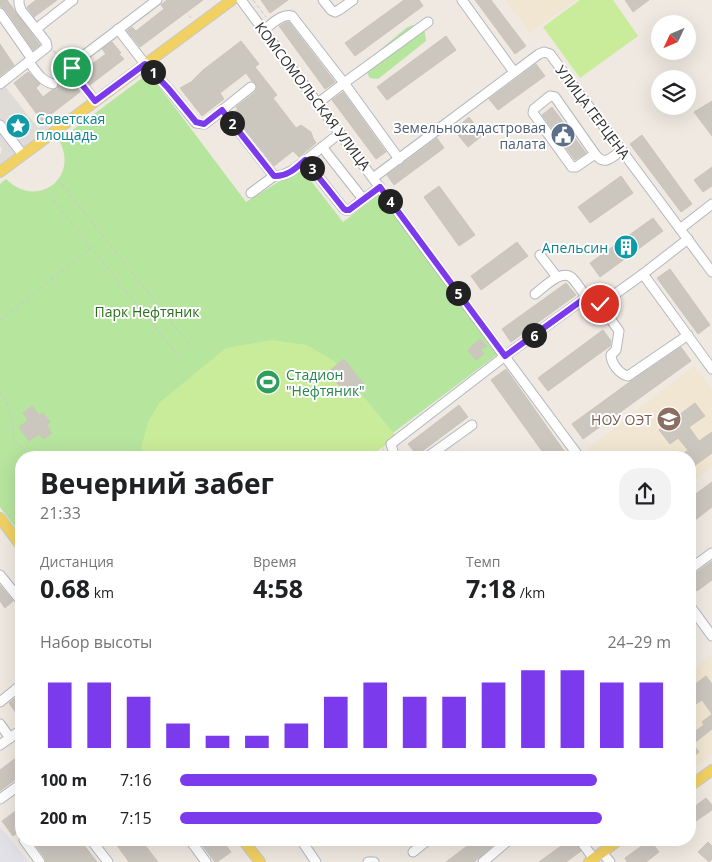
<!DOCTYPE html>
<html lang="ru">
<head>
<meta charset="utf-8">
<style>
	:root { --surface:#fff; --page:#f2f2f2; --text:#202124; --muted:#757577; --accent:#7c3aed }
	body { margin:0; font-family:"Open Sans",sans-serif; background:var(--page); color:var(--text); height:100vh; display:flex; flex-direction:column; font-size:19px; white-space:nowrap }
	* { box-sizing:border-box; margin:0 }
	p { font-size:16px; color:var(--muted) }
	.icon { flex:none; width:28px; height:28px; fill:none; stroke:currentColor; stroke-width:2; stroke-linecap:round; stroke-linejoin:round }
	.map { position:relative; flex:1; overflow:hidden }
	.panel { position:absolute; left:15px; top:451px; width:681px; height:395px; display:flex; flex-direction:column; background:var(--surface); border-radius:20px; box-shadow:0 5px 20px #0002 }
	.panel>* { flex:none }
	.needle { width:32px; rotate:226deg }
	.buttons { position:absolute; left:651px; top:15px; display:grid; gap:10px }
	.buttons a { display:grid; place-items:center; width:45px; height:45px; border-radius:50%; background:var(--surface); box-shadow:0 5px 20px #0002; font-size:25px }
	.pin { position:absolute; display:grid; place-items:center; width:42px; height:42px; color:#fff; margin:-21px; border:2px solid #fff; border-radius:50%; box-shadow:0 1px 5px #0007 }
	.km { position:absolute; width:25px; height:25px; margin:-12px; border-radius:50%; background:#222; color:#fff; font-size:14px; line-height:25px; text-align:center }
	.round { display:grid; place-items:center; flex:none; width:52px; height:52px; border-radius:20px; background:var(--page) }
	.summary { display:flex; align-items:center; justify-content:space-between; height:85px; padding:0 25px }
	h1 { font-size:28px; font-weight:700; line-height:38px }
	.metrics { display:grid; grid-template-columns:repeat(3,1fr); gap:8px; height:85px; padding:5px 25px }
	.metrics div { display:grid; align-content:center }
	.metrics b { font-size:25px; font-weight:700 }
	.metrics small { font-size:14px; font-weight:400 }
	.metrics p { font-size:14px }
	.chart { height:140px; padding:10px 25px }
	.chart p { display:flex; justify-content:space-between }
	.chart svg { width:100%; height:90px; margin-top:5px; stroke:var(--accent); stroke-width:6 }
	ul { padding:0 25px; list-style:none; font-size:16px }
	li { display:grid; grid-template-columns:80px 60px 1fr; align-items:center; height:38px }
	li i { height:12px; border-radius:6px; background:var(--accent) }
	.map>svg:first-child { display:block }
</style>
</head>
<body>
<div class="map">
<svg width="712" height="862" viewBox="0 0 712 862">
	<rect width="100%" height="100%" fill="#efe9e1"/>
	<!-- industrial -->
	<path fill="#e3e1e8" d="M0,827L29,862H0Z"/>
	<!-- education -->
	<g fill="#f0e6d1">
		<path d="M506,0H576L530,33Z"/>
		<path d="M694,366L712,390V466L690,483V458L596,457L589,448Z"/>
		<path d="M712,655V755L690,771V671Z"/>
	</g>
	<!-- green -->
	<g fill="#b6e59e">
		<path d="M415,25L422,27L425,33L426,41L378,79L370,78C366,72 366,67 368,60L406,28L410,26Z"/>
		<path d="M149,73L246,202L301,168L343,222L380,194L498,354L361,457L21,458V535L0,507V184L6,179C37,210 80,178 59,140Z"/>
	</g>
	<!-- pitch -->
	<g fill="#c9ec9a">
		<path d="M580,0H613L638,36L580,78L543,27Z"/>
		<path d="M272,340L307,345L334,361L397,437L369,457L141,458L142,445L148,422L159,403L226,348Z"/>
	</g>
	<!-- plaza -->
	<path fill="#dfdcd8" d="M0,80L38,128L47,124L56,137L4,176L0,171V155L2,149L0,146Z"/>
	<!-- building -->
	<g fill="#cbc7bf" stroke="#cbc5ba">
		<path d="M0,0H7L40,45L33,50L5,9L0,6Z"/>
		<path d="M36,0H57L34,17L27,7Z"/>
		<path d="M167,0H203L140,47L127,31L132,27L136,31L164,9L161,5Z"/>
		<path d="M261,0H288L270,13Z"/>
		<path d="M404,0H419L423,6L355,56L345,43Z"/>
		<path d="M475,0H491L526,46L515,54Z"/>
		<path d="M625,0H649L633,12Z"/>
		<path d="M286,22H289L335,82L325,89L279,26Z"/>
		<path d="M446,36L456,50L387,100L377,87Z"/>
		<path d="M241,41L259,64L255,67L277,95L273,98L296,128L301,125L311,132L313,138L316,143L299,157L293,151L274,166L239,122L241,121L234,112L238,109L236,107L255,92L257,88L256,84L252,81L246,73L220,93L224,99L202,116L180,88L191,82L203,70Z"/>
		<path d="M112,42L121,53L119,54L124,59L90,85L79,68L86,63L89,66L106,54L102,49Z"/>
		<path d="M0,44L14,65L0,76Z"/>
		<path d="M536,64L545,76L498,110L489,99Z"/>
		<path d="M28,72L40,84L36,88L43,97L52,90L57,89L59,86V82L68,75L80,92L42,121L14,83Z"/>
		<path d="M343,92L386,152L376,159L332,100Z"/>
		<path d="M712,101V136L694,112Z"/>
		<path d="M552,107L586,153L575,160L542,115Z"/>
		<path d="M469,117L483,135L468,147L454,130Z"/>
		<path d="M642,135L692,204L681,212L630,144Z"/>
		<path d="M437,138L444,148L394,185L387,175Z"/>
		<path d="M712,167V186L703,192L694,180Z"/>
		<path d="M621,176L633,193L590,223L578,207Z"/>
		<path d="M439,186L475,235L459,246L424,197Z"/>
		<path d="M653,218L663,231L600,277L590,263Z"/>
		<path d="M517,242L528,256L481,290L471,276Z"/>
		<path d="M670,269L710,325L698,334L657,278Z"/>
		<path d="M566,283L576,295L511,342L502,329Z"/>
		<path d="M603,330L611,341L610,346L548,391L538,378Z"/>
		<path d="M480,339L487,346L480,349L484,354L476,360L468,350Z"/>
		<path d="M681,347L691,361L583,439L572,424L631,381Z"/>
		<path d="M344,359L366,387L350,399L328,372Z"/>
		<path d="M506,369L567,455L563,458H547L491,380Z"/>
		<path d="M695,403L705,416L689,427L699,441L712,432V453L690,469V458H678L688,450L678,438L670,444L659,430Z"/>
		<path d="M459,405L468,417L417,455L408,444Z"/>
		<path d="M32,406L39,416L43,413L50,422L46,425L52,433L43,439L39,434L29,441L19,427L28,420L23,413Z"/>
		<path d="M712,482V507L690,524V498Z"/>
		<path d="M712,561V580L697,591L690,582V575L694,574Z"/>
		<path d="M0,585L13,601L5,608L0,601Z"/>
		<path d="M706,676L712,684V729L693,744L699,752L690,759V735L704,725L702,722L712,714L702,700L690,708V688Z"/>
		<path d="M21,693V709L16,713L9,703Z"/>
		<path d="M21,754V775L0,791V770Z"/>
		<path d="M706,798L712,805V810L690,825V810Z"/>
		<path d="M21,807V830L13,836L2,821Z"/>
		<path d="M32,840H80L97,862H46L45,858Z"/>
		<path d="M113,840H141L158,862H129Z"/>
		<path d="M198,840H222L231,852L217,862H215Z"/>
		<path d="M475,840H499L474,862H446Z"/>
		<path d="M557,840H574L581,851L566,862H539L561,846Z"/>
		<path d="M650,840L659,852L646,862H627L625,858Z"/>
		<path d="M708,842L712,846V859L709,862L698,852Z"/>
	</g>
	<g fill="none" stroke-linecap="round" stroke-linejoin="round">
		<defs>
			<g id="minor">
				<path d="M241,0L580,458"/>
				<path d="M323,0L331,10L335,12L339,10L353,0"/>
				<path d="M462,0L514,72"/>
				<path d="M0,13L32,59"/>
				<path d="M36,29L73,0"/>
				<path d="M118,29L145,64L168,88L196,123L204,124L206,123L251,87"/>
				<path d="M264,30C272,24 282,13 292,16L344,83L399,159"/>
				<path d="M29,62C36,71 41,81 53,84"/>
				<path d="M0,84L47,47L46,42L21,10L19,4V0"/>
				<path d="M95,101L73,72L72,66L74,63L157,0"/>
				<path d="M318,103L344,83L428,22"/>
				<path d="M222,110L274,176L283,175L293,170L340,133"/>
				<path d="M0,125L23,155"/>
				<path d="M322,147L363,199"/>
				<path d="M595,154L576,167H572L533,113L534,109L550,96L555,97L595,154C605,167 612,157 622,150"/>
				<path d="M305,160L344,209L346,210H349L380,187"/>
				<path d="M373,178L539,54L544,52L550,54L712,272"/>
				<path d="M251,193L274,176"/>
				<path d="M680,229L712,204"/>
				<path d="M540,255L557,277"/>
				<path d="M643,274L712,369"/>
				<path d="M535,294C543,288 562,268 572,278C577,283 582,291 586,297"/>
				<path d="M600,305L643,274L688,239"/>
				<path d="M395,458L391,444L505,356L592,293L619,331L616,350L611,355C611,363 619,374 628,376L688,335"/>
				<path d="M426,458L472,425"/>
				<path d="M690,569L712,553"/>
				<path d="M0,575L21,601"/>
				<path d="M690,606L712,636"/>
				<path d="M0,702L21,685"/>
				<path d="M0,724L10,738"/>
				<path d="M0,745L21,730"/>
				<path d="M0,799L21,784"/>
				<path d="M24,840L40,862"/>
				<path d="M91,840L108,862"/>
				<path d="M190,840L206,862"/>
				<path d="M301,840L316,862"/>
				<path d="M580,840L594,859"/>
				<path d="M413,852L428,840"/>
				<path d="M602,852L610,862"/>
				<path d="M368,862H374"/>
				<path d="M483,862L509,840"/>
			</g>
			<g id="major">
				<path d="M0,172L232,0"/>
				<path d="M0,518L21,546"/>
				<path d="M690,786L712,770"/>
				<path d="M243,840L260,862"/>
				<path d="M589,862L619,840"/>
			</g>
		</defs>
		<!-- minor casing -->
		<use href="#minor" stroke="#b4b7c1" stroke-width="11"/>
		<!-- major casing -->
		<use href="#major" stroke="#c9c9c9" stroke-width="12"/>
		<!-- path -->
		<g stroke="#c9c9c9" stroke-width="1" stroke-dasharray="4 2.5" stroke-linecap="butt">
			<path d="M177,0L191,18"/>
			<path d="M253,0L266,17"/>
			<path d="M53,51L66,60"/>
			<path d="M58,179L191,347"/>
			<path d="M45,190L178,356"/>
			<path d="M0,320L91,248"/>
			<path d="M0,392C12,406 12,424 14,441L34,458"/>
			<path d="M373,458L384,449"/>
		</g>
		<!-- minor -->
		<use href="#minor" stroke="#fff" stroke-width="9"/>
		<!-- major -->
		<use href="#major" stroke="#f2d163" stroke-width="10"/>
	</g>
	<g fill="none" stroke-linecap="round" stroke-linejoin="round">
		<defs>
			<path id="route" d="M72,68V72L95,101L145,64L168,88L196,122L204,124L222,110L274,176C287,177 296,168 305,160L344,209L346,210H349L380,187L505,356L592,293L600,304"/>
		</defs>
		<!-- route casing -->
		<use href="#route" stroke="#fff" stroke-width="10"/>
		<!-- route -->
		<use href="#route" stroke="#7c3aed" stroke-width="6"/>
	</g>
	<!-- icons -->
	<defs>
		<symbol id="sight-disc" viewBox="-11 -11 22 22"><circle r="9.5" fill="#0f9aa8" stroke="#fff"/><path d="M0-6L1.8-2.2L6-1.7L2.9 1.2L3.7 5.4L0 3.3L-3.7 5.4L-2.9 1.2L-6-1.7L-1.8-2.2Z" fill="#fff"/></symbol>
		<symbol id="civic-disc" viewBox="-11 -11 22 22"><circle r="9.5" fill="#5c6f8a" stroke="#fff"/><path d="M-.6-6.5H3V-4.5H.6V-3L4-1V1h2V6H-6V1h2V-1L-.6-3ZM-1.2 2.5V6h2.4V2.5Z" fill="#fff"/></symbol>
		<symbol id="building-disc" viewBox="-11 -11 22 22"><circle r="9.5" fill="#0f9aa8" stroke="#fff"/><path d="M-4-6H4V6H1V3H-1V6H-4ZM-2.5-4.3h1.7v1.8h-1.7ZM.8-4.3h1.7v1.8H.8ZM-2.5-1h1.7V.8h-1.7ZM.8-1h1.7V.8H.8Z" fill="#fff"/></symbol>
		<symbol id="stadium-disc" viewBox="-11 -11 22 22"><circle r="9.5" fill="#2e9e5b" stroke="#fff"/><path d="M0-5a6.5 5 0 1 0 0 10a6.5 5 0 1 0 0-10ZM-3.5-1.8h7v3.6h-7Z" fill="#fff"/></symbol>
		<symbol id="university-disc" viewBox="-11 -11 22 22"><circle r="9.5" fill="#8d6e63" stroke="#fff"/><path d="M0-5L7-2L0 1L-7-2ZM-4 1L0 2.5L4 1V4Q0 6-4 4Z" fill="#fff"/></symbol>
	</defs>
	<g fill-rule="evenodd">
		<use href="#sight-disc" x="4" y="112" width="28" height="28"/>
		<use href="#civic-disc" x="549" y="121" width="28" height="28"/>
		<use href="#building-disc" x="612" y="233" width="28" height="28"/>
		<use href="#stadium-disc" x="254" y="368" width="28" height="28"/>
		<use href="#university-disc" x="655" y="405" width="28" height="28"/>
	</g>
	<g text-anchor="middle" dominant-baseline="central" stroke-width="4" stroke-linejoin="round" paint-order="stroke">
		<!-- street labels -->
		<g font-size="14" fill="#2e2e2e" stroke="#fff">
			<text transform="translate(313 96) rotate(53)">КОМСОМОЛЬСКАЯ УЛИЦА</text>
			<text transform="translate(593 112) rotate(53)">УЛИЦА ГЕРЦЕНА</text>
		</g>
		<!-- culture labels -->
		<g font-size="14" fill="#0d838f" stroke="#fff" text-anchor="start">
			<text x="36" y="118">Советская<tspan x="36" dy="16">площадь</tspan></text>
			<text x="608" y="247" text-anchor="end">Апельсин</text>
		</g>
		<!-- service labels -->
		<g font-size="14" fill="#4e5e75" stroke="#fff" text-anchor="end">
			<text x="546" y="127">Земельнокадастровая<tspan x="546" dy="16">палата</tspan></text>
		</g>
		<!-- park labels -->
		<g font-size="14" fill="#2c6e1b" stroke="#fff">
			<text x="147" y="311">Парк Нефтяник</text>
		</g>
		<!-- leisure labels -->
		<g font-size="14" fill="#27864d" stroke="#fff" text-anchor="start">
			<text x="286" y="374">Стадион<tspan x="286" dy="16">"Нефтяник"</tspan></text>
		</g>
		<!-- education labels -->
		<g font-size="14" fill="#785e54" stroke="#fff" text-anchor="end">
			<text x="652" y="419">НОУ ОЭТ</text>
		</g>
	</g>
</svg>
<div class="buttons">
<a><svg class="needle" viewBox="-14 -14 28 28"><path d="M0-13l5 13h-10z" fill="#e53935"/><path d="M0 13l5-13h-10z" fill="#757577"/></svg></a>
<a><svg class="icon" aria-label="layers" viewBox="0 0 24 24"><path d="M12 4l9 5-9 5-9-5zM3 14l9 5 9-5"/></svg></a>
</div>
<div class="pin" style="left:72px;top:68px;background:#1e9e55"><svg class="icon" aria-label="arrive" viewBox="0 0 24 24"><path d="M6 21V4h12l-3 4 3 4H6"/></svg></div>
<div class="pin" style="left:600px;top:304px;background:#d93025"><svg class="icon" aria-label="check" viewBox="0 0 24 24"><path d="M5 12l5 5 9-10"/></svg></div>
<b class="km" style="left:153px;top:72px">1</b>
<b class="km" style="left:232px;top:123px">2</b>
<b class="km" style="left:312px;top:168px">3</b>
<b class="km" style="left:390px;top:201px">4</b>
<b class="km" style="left:458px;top:293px">5</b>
<b class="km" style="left:534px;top:335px">6</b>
<section class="panel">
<div class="summary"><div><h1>Вечерний забег</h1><p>21:33</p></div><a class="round"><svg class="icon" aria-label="share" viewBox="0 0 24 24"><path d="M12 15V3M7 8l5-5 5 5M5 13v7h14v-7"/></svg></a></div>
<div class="metrics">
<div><p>Дистанция</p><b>0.68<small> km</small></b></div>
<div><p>Время</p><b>4:58</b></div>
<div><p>Темп</p><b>7:18<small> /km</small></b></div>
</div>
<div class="chart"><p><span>Набор высоты</span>24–29 m</p>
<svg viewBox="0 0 160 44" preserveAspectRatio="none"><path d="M5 44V12M15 44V12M25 44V19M35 44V32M45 44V38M55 44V38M65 44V32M75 44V19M85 44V12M95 44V19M105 44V19M115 44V12M125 44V6M135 44V6M145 44V12M155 44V12"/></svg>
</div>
<ul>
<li><b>100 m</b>7:16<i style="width:85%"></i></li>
<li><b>200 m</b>7:15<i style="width:86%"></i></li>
</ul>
</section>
</div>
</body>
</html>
